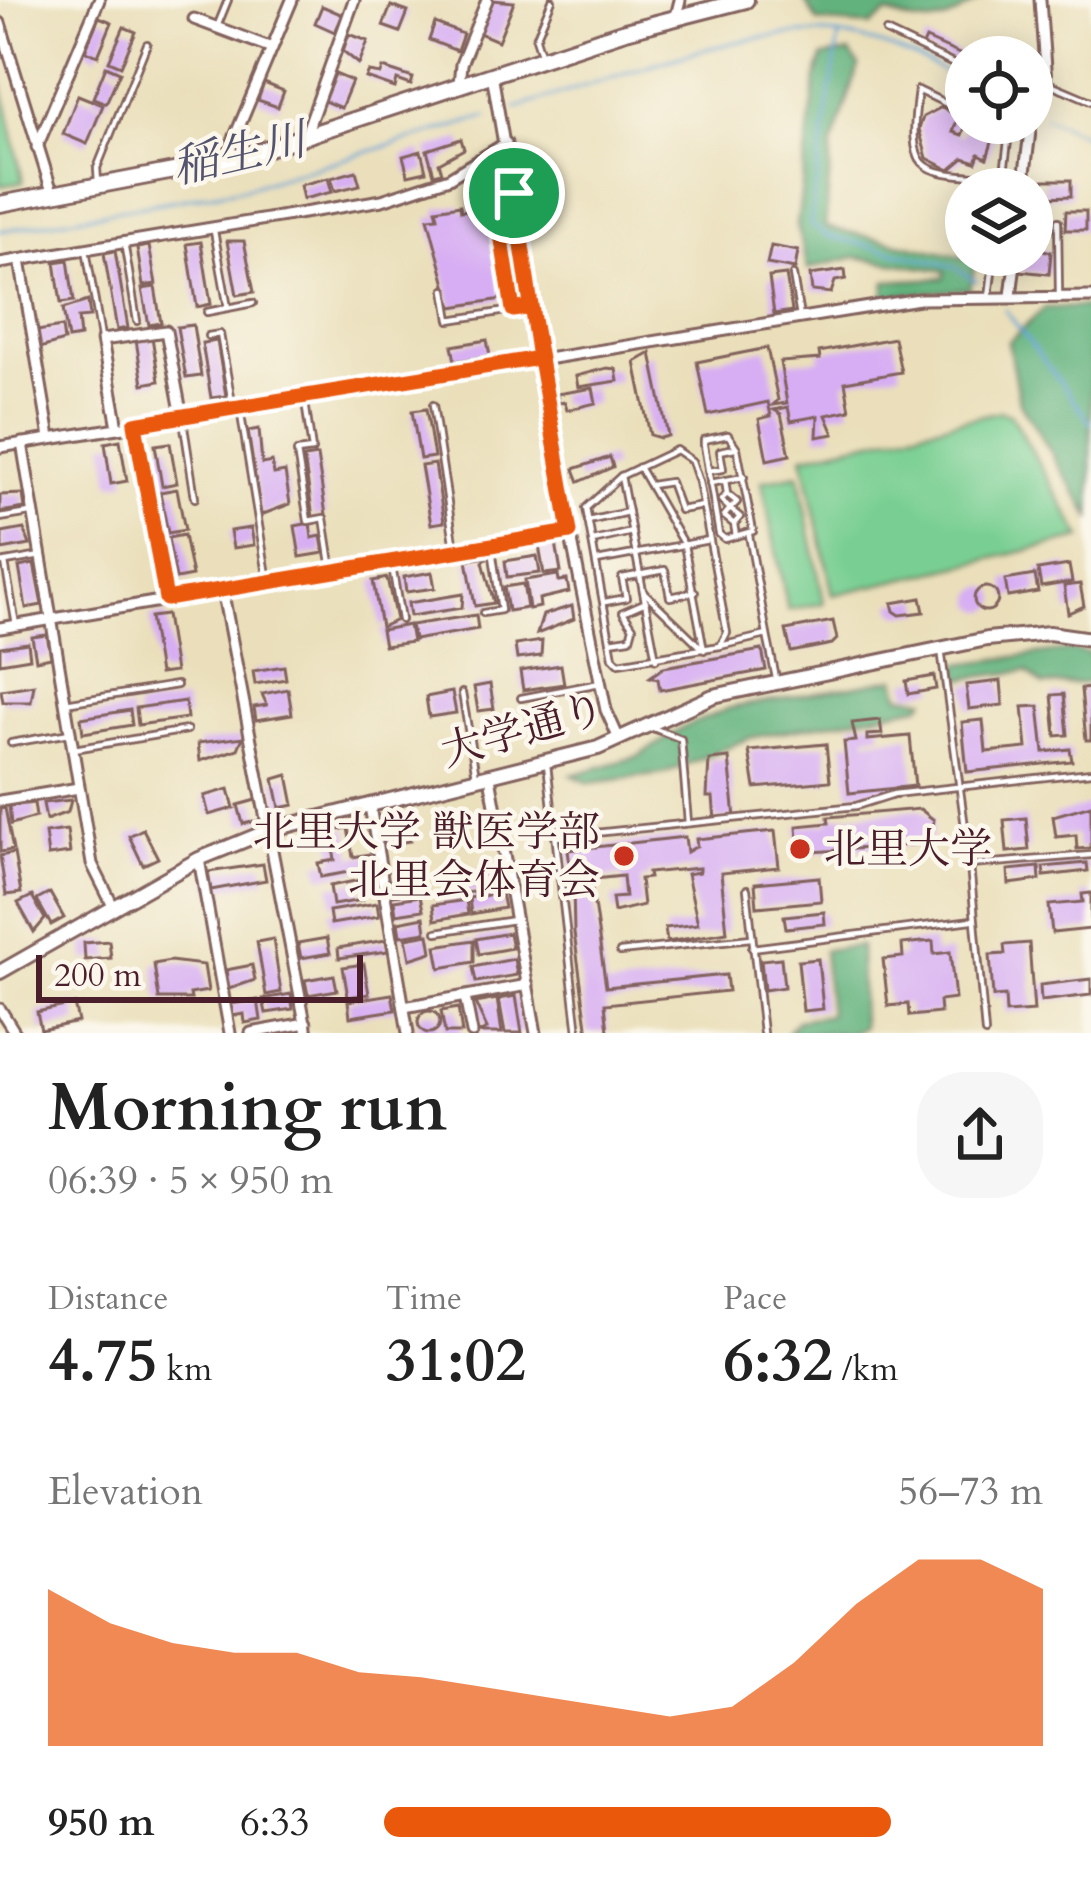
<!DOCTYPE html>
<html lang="en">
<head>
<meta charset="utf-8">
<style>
	:root { --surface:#fff; --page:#f6f6f6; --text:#222; --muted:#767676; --accent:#ea580c }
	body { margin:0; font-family:Cardo,"Noto Serif JP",serif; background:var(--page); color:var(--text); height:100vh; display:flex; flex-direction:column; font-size:45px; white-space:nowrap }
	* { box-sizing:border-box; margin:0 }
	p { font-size:39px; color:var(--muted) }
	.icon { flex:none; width:66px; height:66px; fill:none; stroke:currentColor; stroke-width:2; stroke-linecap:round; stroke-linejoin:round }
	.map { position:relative; height:1033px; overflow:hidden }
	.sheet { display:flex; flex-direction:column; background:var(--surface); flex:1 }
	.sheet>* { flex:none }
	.fabs { position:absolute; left:945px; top:36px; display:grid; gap:24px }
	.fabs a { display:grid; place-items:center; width:108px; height:108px; border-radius:50%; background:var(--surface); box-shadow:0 6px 30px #0003; font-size:60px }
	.scale { position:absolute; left:36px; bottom:30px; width:327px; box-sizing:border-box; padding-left:12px; border:6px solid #4a1f2b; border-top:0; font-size:33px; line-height:42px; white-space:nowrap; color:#4a1f2b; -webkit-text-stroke:9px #fbf7ec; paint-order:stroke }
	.pin { position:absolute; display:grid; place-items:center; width:102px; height:102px; color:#fff; margin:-51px; border:6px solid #fff; border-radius:50%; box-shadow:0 3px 12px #0007 }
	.round { display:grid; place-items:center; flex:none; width:126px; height:126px; border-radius:48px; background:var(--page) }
	.summary { display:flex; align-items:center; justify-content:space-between; height:204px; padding:0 48px }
	h1 { font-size:66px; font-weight:700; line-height:90px }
	.metrics { display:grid; grid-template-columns:repeat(3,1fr); gap:18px; height:204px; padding:12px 48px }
	.metrics div { display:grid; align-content:center }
	.metrics b { font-size:60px; font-weight:700 }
	.metrics small { font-size:33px; font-weight:400 }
	.metrics p { font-size:33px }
	.chart { height:336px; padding:24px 48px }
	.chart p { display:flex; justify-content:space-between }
	.chart svg { width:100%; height:216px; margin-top:12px; fill:var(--accent); opacity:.7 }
	ul { padding:0 48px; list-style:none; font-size:39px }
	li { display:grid; grid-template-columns:192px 144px 1fr; align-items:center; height:90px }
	li i { height:30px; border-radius:15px; background:var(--accent) }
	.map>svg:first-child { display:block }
</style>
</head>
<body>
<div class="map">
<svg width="1091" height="1033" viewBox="0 0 1091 1033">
	<rect width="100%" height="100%" fill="#fbf7ec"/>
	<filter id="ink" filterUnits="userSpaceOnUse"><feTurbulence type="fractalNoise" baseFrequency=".00833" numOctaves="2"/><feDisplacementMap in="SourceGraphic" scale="24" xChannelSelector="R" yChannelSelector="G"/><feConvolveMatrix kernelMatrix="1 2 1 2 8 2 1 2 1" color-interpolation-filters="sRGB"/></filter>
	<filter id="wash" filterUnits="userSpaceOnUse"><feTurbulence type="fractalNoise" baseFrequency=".004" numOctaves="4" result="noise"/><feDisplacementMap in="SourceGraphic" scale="48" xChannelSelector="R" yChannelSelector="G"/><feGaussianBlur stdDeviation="2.7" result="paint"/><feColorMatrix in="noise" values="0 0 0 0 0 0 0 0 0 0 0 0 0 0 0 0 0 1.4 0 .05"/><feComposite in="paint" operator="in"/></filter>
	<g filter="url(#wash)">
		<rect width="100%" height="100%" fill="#eadfba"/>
		<!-- green -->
		<g fill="#79cf93" stroke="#62775f" stroke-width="3">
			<path d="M0,73L23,182L0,186Z"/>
			<path d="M1001,411L1011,415L1082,538L833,595L803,456Z"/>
			<path d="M799,474L824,603L788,610L762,481Z"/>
		</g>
		<!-- forest -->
		<g fill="#62b27d" stroke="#566854" stroke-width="3">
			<path d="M980,0C939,26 935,29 887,14L871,26L818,22L805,2Z"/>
			<path d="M850,53L859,66L832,146L825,227L976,260L970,289L884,296L886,281L944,278L945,271L855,257L808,269L797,225L816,79L823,57Z"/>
			<path d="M1091,307V517L1019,401L1008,342L1045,308Z"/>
			<path d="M1069,650L1091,654V683L1043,685L1027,671L959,679V664Z"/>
			<path d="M896,678L900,695L925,699L920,706L749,738L664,774L589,783L572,775L639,756L684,727L730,708Z"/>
			<path d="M860,946L862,1028L847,1033H787L797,1020L829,1015L823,950Z"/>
		</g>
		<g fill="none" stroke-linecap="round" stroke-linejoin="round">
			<!-- stream -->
			<g stroke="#60a1d3" stroke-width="3">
				<path d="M839,36L810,224L828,236L952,266L976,281"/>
				<path d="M516,108C608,81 743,24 837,35C882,40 925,63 966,82"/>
				<path d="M1045,117L1091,138"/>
				<path d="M0,231L245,188L487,117"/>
				<path d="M1005,310L1091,423"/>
			</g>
		</g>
		<g id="blocks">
			<!-- building -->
			<g fill="#d7aef3">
				<path d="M493,0L514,2L498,41L479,33Z"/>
				<path d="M322,6L343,15L335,32L315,23Z"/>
				<path d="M391,6L408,12L400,32L383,26Z"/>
				<path d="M99,17L112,22L98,56L85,51Z"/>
				<path d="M435,23L463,34L457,51L429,40Z"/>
				<path d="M124,27L136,32L121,66L109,61Z"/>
				<path d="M349,34L368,41L359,64L343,51Z"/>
				<path d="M926,39L966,57V67L922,48Z"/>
				<path d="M106,66L120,72L106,103L93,98Z"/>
				<path d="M383,68L413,78L411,85L397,80L395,88L366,78L369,72L381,74Z"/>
				<path d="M335,74L352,81L341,108L324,101Z"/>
				<path d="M264,83L284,91L278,107L258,100Z"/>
				<path d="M78,95L103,105L87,144L63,134Z"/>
				<path d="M942,107L958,117L953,132L962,135L967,123L998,124L987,158L979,154L976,162L964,158L950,170L927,158L919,129L923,117Z"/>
				<path d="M461,139L464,149L439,163L442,172L434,174L427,150Z"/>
				<path d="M421,151L426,171L408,175L403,156Z"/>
				<path d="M356,171L360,185L335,191L331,178Z"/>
				<path d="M328,178L332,192L303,199L300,185Z"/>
				<path d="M1044,180H1071V196L1044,197Z"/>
				<path d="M460,205L461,211L487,207L502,299L452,307L428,218L438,217L436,209Z"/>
				<path d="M1066,211H1086V230H1065Z"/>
				<path d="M227,241H244L254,292L237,295Z"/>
				<path d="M201,242L211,304L197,307L187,244Z"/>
				<path d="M149,246L156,284L143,286L137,248Z"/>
				<path d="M771,246L798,251L795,269L767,264Z"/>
				<path d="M1032,247L1051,252L1049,274L1019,271L1021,255H1032Z"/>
				<path d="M115,251L128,328L117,330L104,253Z"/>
				<path d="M68,260L74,301L61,303L55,262Z"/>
				<path d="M845,270L846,279L835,281L831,293L812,291L810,275Z"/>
				<path d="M786,275L792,311L774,314L769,277Z"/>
				<path d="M155,287L161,323L149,325L142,289Z"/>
				<path d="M88,301L90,317L78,318L80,337L68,339L63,309Z"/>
				<path d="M193,325L201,376L186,378L177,327Z"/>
				<path d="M62,327L64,341L40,348L37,331Z"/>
				<path d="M152,337L159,381L143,384L136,340Z"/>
				<path d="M894,338L901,372L845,382L850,410L826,415L834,434L817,437L818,416L791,421L788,407L774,410L781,414L790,455L767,460L759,419L771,416L768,402L708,415L697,362L767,348L778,400L773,405L787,403L780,362L820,359L819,352Z"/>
				<path d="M487,340L490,356L455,361L452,346Z"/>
				<path d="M217,341L226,396L211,398L202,343Z"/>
				<path d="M651,353L668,436L660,438L650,435L635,362Z"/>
				<path d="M607,368L616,369L618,381L578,387L576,376Z"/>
				<path d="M593,388L596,403L567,410L565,402L559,403L557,394Z"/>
				<path d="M426,409L434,457L420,459L412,411Z"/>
				<path d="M259,429L262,464L272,462L274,474L285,472L290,504L261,515L248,431Z"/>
				<path d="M120,440L127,481L111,484L105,443Z"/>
				<path d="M170,443L177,483L162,486L155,445Z"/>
				<path d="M317,456L326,515L313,517L304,458Z"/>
				<path d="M610,457L613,467L579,482L574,469Z"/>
				<path d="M435,464L444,522L431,524L421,466Z"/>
				<path d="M177,489L185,530L168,533L160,492Z"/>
				<path d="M23,494L25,508L0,512V495Z"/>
				<path d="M310,523L312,538L321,536L324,553L300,557L295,526Z"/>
				<path d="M251,528L254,545L233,548L230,531Z"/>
				<path d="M24,529L30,545L2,550V533Z"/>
				<path d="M184,535L192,576L176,579L168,538Z"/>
				<path d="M556,543L561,572L544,574L539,546Z"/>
				<path d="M537,556L540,573L507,577L505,561Z"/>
				<path d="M488,557L483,562L494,603L475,606L467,560Z"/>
				<path d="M34,564L42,605L26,608L19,567Z"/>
				<path d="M1069,565L1072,582L1041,587L1038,570Z"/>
				<path d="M432,572L435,588L406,592L404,577Z"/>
				<path d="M558,575L559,581L567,580L569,592L539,599L540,607L529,609L525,580Z"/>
				<path d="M1035,575L1038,592L1008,597L1005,580Z"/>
				<path d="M387,578L396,620L381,627L373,581Z"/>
				<path d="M523,584L527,608L508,611L504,587Z"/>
				<path d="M1080,584L1084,606L1068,613L1064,586Z"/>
				<circle cx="986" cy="599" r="12"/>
				<path d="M463,594L462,608L410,616L408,603Z"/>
				<path d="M921,598L924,612L900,615L894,611L892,603Z"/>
				<path d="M572,606L574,619L537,634L543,615Z"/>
				<path d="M166,615L175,672L159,674L150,617Z"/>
				<path d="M476,615L478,629L414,640L411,625Z"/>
				<path d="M833,621L837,639L832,644L791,652L786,630Z"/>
				<path d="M409,625L412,642L384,646L381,630Z"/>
				<path d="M47,635L51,657L36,660L32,637Z"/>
				<path d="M542,641L541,656L517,659L515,645Z"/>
				<path d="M28,643L30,658L0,663V647Z"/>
				<path d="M762,650L766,670L660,690L658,679L650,677L664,667Z"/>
				<path d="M561,665L564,684L523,690L520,671Z"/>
				<path d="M284,666L286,679L255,684L253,671Z"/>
				<path d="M934,676L936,689L908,694L906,681Z"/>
				<path d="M1001,681L1003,705L969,709L966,685Z"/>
				<path d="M490,684L494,709L478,711L474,687Z"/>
				<path d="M34,685L31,702H3L1,690Z"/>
				<path d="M1091,688V740H1086L1081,689Z"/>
				<path d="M288,689L292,714L256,720L254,707L267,705L262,694Z"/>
				<path d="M452,692L456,713L429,717L426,697Z"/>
				<path d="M1064,694L1068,735L1056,736L1052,695Z"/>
				<path d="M185,701L187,718L138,725L136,708Z"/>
				<path d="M1039,706L1044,752L1070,749L1072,761L967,772L962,722L983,720L986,752L1027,748L1023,707Z"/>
				<path d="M130,710L132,725L83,733L81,718Z"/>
				<path d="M880,720L882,734L867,735V740L910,736L915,786L849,793L844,742L856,741L852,723Z"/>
				<path d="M243,737L238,749L200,761L198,743Z"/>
				<path d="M826,744L830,781L755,788L749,751Z"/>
				<path d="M729,758L735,818L715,820L713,797H707L709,760Z"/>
				<path d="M288,775L294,805L280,808L274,779Z"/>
				<path d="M229,789L234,808L209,815L204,796Z"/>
				<path d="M71,800L68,812L46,820L43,803Z"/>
				<path d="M256,800L261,820L243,824L238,805Z"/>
				<path d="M34,803L36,817L11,824L9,806Z"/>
				<path d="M1091,805V848L1077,849L1076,835L1056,837L1053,816Z"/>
				<path d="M5,808L13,850L0,852V809Z"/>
				<path d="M920,809L934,820L931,840L924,844L799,853L797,826L829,823L828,817Z"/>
				<path d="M1026,818L1029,850L1007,852L1004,820Z"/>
				<path d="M406,820L410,841L382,845L384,823Z"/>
				<path d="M348,828L353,857L369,854L371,868L321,877L318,863L335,860L330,831Z"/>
				<path d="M143,829L158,858L143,865L129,836Z"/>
				<path d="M67,830L70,853L48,856L45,833Z"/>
				<path d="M775,831L779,867L721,873L727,932L667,942L665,928L698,924L687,874L699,872V868L648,873L649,878L640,879L643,905L614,912L612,898L625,897L623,876L585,880L591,883L606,987L726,975L728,991L605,1004L608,1031L588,1033L574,933L573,884L578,880L572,881L568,850L685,837L687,852L697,846L696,839Z"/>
				<path d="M14,853L21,893L6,895L0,856Z"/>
				<path d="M1087,863L1088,871L1044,876L1043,867Z"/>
				<path d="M263,864L266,880L211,890L208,872Z"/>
				<path d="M417,867L420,891L393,895L391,881L407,878L406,869Z"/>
				<path d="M1039,867L1040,880L1009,884L1008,870Z"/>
				<path d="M496,870L498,889L464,893L459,886L458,879L469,873Z"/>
				<path d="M819,877L821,901L757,907L755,883Z"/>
				<path d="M360,880L362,900L333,905L330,886Z"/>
				<path d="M50,893L64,918L51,925L37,900Z"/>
				<path d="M501,893L504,908L471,914L469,898Z"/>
				<path d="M1091,893V929L1052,933L1049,905L1083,902L1082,894Z"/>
				<path d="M32,896L45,919L34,932L18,903Z"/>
				<path d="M420,896L423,910L396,914L394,900Z"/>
				<path d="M466,900L468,914L435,920L433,905Z"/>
				<path d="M377,903L379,916L331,924L329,911Z"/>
				<path d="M824,912L825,924L786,928L784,916Z"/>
				<path d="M424,917L426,932L400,936L398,922Z"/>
				<path d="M509,933L512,948L479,954L476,939Z"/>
				<path d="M429,934L432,952L410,959L406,938Z"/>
				<path d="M327,938L330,953L301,958L298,943Z"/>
				<path d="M273,939L281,992L266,995L257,942Z"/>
				<path d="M386,940L388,951L339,958L338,948Z"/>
				<path d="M474,940V962L440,968L436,946Z"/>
				<path d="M109,941L111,958L85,960L84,943Z"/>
				<path d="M933,941L934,954L950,952L955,999L939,1001L940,1013L909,1016L908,1004L888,1006L883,959L903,957L902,944Z"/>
				<path d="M1029,943L1034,1011L1006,1013L1005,996L993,997L990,955L1005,954L1004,945Z"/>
				<path d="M781,958L784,987L764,990L761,960Z"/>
				<path d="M514,959L517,975L476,982L473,967Z"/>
				<path d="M818,959L823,1009L803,1011L798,961Z"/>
				<path d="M170,961L204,965L208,991L190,994L191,999H159L154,964Z"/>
				<path d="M364,964L369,994L348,997L343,967Z"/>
				<path d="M252,965L255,980L229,989L226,970Z"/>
				<path d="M334,975L337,990L308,995L305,980Z"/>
				<path d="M1091,979V995L1041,1001L1040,985Z"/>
				<path d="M291,994L293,1009L266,1013L263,999Z"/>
				<path d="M392,994L395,1010L350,1017L348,1001Z"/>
				<path d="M516,996L522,1033H505L499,999Z"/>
				<path d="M497,999L502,1033H478L487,1029L475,1003Z"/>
				<path d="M258,1000L261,1020L245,1023L244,1014L232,1016L230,1004Z"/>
				<path d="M74,1004L78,1022L41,1030L37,1012Z"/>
				<path d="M458,1008L462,1033H445L441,1011Z"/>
				<circle cx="429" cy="1022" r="11"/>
			</g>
		</g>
	</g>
	<g filter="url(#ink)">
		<use href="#blocks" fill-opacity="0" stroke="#82625d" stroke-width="3"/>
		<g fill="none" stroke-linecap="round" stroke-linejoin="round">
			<defs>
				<g id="lane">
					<path d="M217,27L228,0"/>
					<path d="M886,32L966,70"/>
					<path d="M542,56L536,38L552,0"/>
					<path d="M1046,82L1091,101"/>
					<path d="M951,106L918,90C906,179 921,172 1003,178"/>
					<path d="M98,182L97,168L147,44"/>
					<path d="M1002,189L1009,133"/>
					<path d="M512,193L495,196L513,310L531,307"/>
					<path d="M1058,221L1059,293"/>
					<path d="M214,231L228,308"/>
					<path d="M124,242L137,321"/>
					<path d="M86,249L101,338"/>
					<path d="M793,275L800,317"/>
					<path d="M445,290L450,320L513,310"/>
					<path d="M989,297L994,255"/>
					<path d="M207,312L253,303"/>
					<path d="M208,336L220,334L233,408"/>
					<path d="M305,402L312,450L297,452L308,521L324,518L332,570"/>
					<path d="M433,405L455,549"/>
					<path d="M240,409L268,581"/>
					<path d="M183,420L195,498"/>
					<path d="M135,424L166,599"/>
					<path d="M728,435L737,448L753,531L725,539L719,534L704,445V440Z"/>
					<path d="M676,450L692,461L699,482L727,633L720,646L619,663L613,657L586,508L621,476Z"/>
					<path d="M639,467L684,545L704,650L644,592"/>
					<path d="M708,471L723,469L720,451L735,448"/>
					<path d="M621,476L656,659"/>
					<path d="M725,480L727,494L721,500L730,509L737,502L727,494"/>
					<path d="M710,483L744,477"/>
					<path d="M651,485L670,482L680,510L703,506"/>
					<path d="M0,518L30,513"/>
					<path d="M588,521L628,512"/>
					<path d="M734,524L724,516L730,509L740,517L734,524L736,536"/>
					<path d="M593,541L632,532"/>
					<path d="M391,560L401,620"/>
					<path d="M597,561L709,540"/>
					<path d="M0,563L41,556"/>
					<path d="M5,563L16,625"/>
					<path d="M605,602L626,598L622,578L665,570L670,597L695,592"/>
					<path d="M483,613L501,610L492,549"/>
					<path d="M767,635L777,683"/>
					<path d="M610,641L630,638L633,627L623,612L646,602"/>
					<path d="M720,646L767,635L749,535"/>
					<path d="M941,649L970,864"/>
					<path d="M462,693L476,776"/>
					<path d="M521,698L600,683"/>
					<path d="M65,703L177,685"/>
					<path d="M653,728L681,739L688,823"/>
					<path d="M11,743L70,733"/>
					<path d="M74,749L187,730"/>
					<path d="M547,764L578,1033"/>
					<path d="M556,837L856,806L894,794L1091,772"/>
					<path d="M747,889L763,1033"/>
					<path d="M437,932L514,920"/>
					<path d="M752,948L972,920"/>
					<path d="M620,952L751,938"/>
					<path d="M985,1033L970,865L1091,855"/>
				</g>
				<g id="street">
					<path d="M676,16L680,0"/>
					<path d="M194,19L272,48"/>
					<path d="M0,23L53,195"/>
					<path d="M492,74L570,532L606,710L619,739"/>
					<path d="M459,84L461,64L487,0"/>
					<path d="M1032,120L1046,82L1040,0"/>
					<path d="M311,137L308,128L354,0"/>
					<path d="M37,147L99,0"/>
					<path d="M232,160L231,146L292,0"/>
					<path d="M1023,189L1031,123"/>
					<path d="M20,260L50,438"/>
					<path d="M0,263L382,200L449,178L506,143"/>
					<path d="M1011,296L1016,255"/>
					<path d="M118,427L102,340L166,331L182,417"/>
					<path d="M22,443L92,864L114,908"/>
					<path d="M0,447L919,299L1091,297"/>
					<path d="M222,589L307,1033"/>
					<path d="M0,628L570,532"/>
					<path d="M490,777L536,1033"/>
					<path d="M0,801L79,788"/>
					<path d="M370,806L408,1033"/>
					<path d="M199,859L230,1033"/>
					<path d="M465,997L472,1033"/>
					<path d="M404,1007L528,985"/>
					<path d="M0,1009L15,1033"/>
					<path d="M251,1033L306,1023"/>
				</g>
				<path id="secondary" d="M0,972L199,859L270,830L598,748L713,696L987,639L1049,633L1091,639"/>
				<path id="primary" d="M0,204L232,160L625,31L746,0"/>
			</defs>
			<!-- lane casing -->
			<use href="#lane" stroke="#82625d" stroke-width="10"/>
			<!-- street casing -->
			<use href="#street" stroke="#82625d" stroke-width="15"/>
			<!-- secondary casing -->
			<use href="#secondary" stroke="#82625d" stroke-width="18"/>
			<!-- primary casing -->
			<use href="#primary" stroke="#82625d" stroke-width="20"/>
			<!-- lane -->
			<use href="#lane" stroke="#fff" stroke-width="4.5"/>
			<!-- street -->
			<use href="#street" stroke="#fff" stroke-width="9"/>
			<!-- secondary -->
			<use href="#secondary" stroke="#fff" stroke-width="12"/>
			<!-- primary -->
			<use href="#primary" stroke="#fff" stroke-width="14"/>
		</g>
	</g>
	<g fill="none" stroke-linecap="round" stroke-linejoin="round" filter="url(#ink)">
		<defs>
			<path id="route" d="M514,193L539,358L135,424L166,599L570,532L531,307L513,310L495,196L514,193"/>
		</defs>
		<!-- route casing -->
		<use href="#route" stroke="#fff" stroke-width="24"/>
		<!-- route -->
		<use href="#route" stroke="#ea580c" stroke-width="15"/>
	</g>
	<!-- markers -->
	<g fill="#c8321e" stroke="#fbf7ec" stroke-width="4.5">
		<circle cx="800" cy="849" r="12"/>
		<circle cx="624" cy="856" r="12"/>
	</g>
	<g text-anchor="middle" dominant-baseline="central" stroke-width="9" stroke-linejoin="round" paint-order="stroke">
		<!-- street labels -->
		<g font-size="42" fill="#4a1f2b" stroke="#fbf7ec">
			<text transform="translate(523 730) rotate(-16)">大学通り</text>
		</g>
		<!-- poi labels -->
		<g font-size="42" fill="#4a1f2b" stroke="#fbf7ec" text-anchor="end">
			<text x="600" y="832">北里大学 獣医学部<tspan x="600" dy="48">北里会体育会</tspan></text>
			<text x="824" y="849" text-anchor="start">北里大学</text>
		</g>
		<!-- water labels -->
		<g font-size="45" font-style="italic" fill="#53536e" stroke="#fbf7ec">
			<text transform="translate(239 154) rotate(-13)">稲生川</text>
		</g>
	</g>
</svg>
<div class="fabs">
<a><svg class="icon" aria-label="locate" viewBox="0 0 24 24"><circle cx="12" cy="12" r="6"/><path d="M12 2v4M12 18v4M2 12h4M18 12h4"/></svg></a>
<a><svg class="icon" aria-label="layers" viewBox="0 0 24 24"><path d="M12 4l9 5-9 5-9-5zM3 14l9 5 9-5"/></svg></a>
</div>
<div class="scale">200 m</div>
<div class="pin" style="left:514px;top:193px;background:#1e9e55"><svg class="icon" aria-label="arrive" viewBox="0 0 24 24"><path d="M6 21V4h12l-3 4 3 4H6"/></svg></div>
</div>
<section class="sheet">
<div class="summary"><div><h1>Morning run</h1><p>06:39 · 5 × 950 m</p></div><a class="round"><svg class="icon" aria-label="share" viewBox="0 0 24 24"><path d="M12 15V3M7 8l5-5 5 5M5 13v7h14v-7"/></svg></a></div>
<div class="metrics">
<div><p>Distance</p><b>4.75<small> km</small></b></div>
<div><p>Time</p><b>31:02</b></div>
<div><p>Pace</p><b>6:32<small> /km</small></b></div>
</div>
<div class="chart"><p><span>Elevation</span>56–73 m</p>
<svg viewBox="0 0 160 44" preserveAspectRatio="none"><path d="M0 44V12L10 19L20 23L30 25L40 25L50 29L60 30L70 32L80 34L90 36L100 38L110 36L120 27L130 15L140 6L150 6L160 12V44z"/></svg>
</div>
<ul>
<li><b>950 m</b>6:33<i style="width:77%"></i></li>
</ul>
</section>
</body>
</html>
